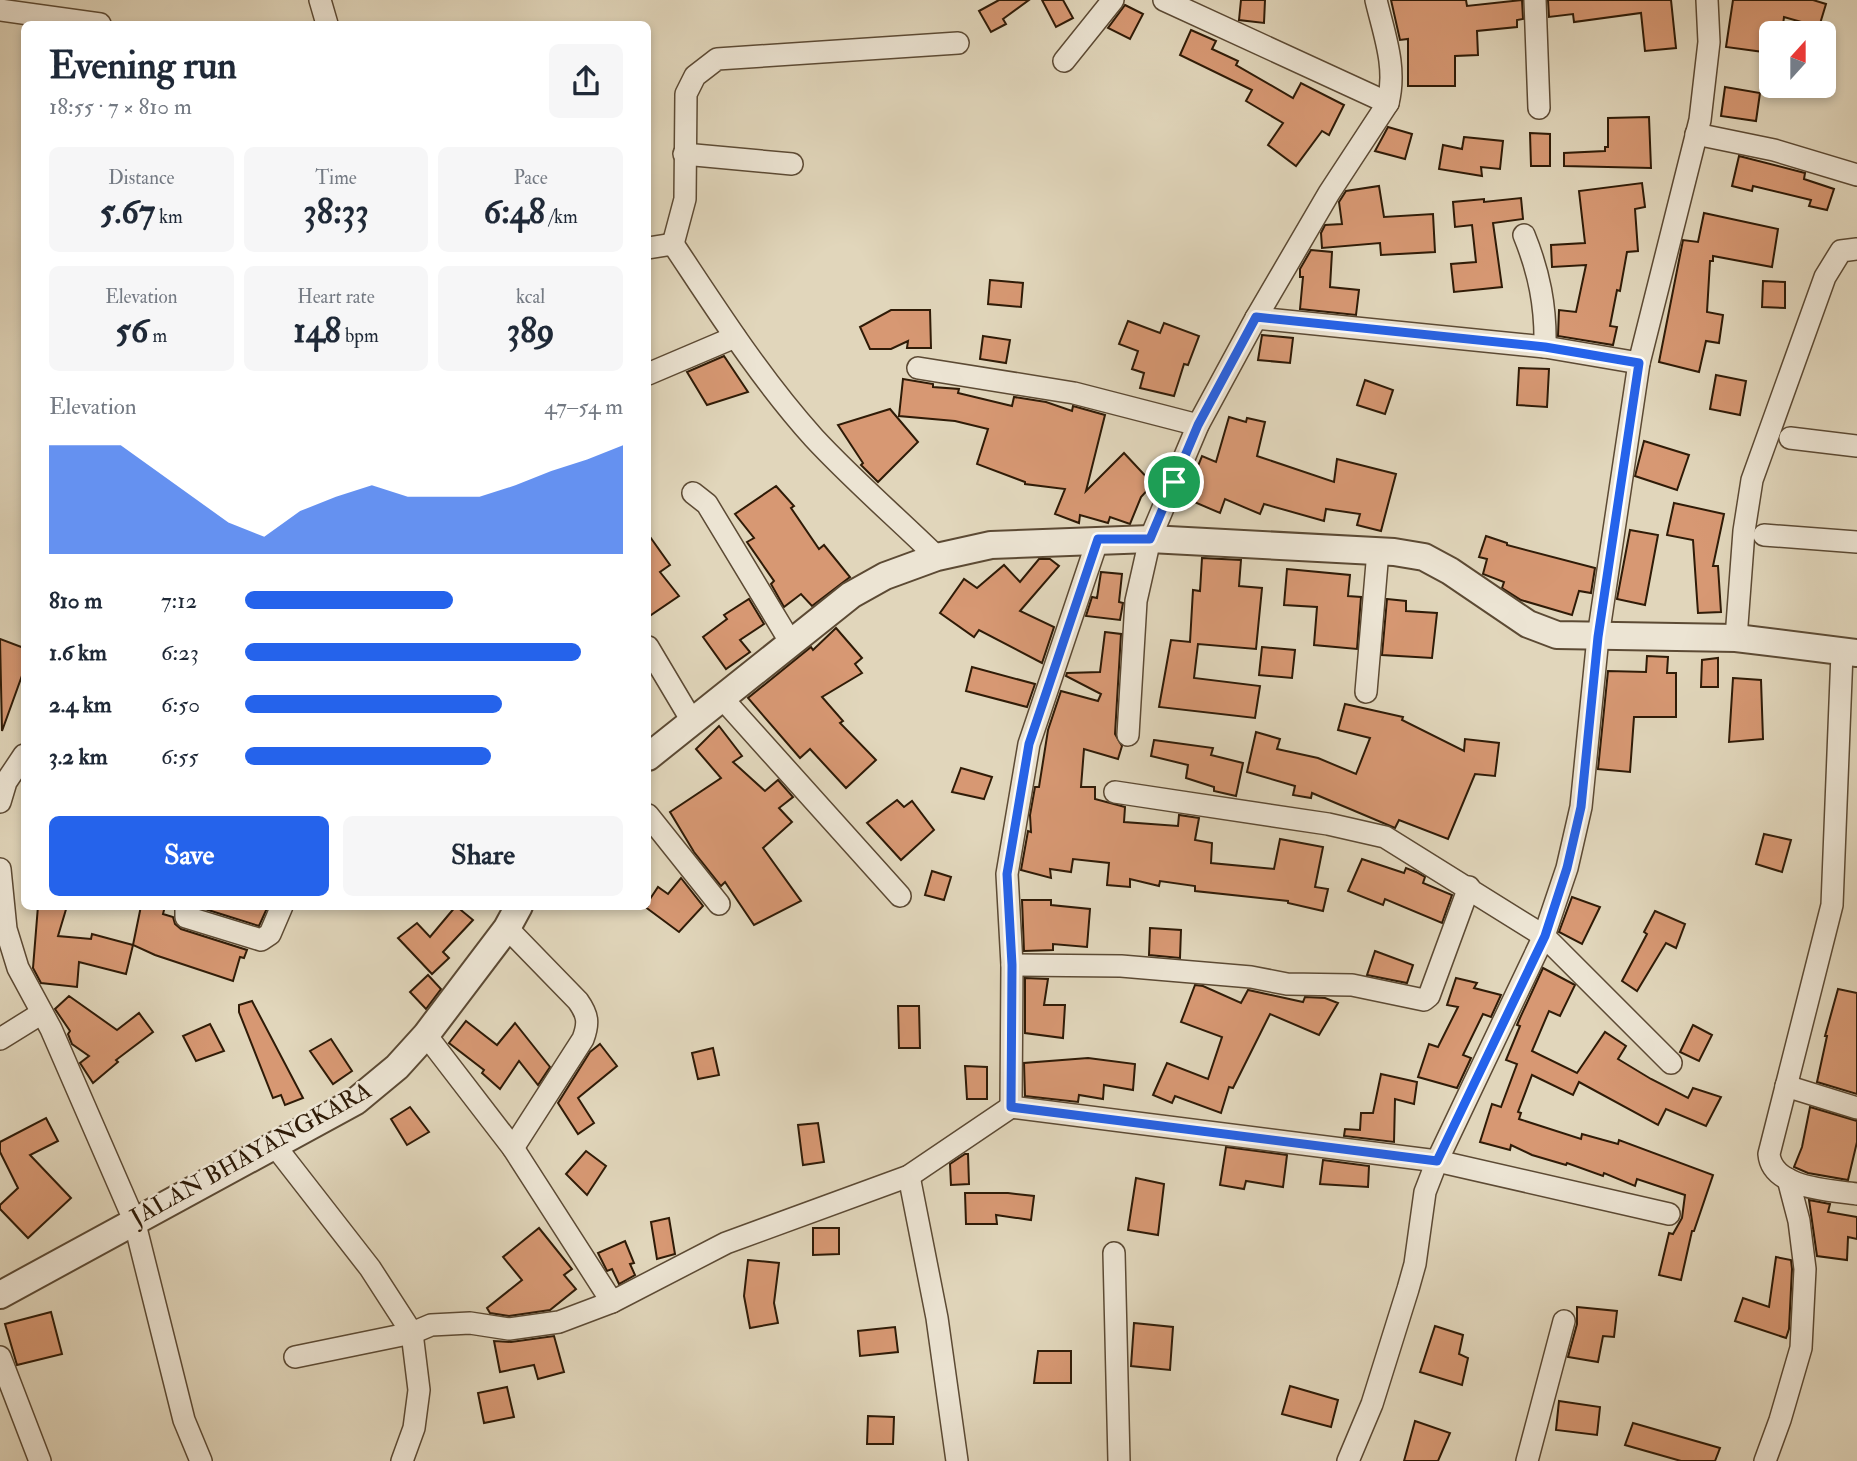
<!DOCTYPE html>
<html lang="en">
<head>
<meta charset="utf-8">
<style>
	:root { --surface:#fff; --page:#f6f6f7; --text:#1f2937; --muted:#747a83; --accent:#2563eb }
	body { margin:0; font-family:"IM FELL Double Pica",serif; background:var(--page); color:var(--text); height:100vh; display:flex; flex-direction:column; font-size:26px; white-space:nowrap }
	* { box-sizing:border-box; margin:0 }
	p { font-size:23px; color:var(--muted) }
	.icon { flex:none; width:38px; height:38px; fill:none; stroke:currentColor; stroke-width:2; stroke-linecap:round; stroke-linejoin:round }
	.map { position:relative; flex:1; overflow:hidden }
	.drawer { position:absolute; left:21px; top:21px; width:630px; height:889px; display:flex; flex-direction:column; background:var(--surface); border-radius:10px; box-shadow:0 4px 10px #0003 }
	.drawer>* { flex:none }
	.needle { width:46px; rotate:21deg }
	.buttons { position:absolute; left:1759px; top:21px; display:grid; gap:14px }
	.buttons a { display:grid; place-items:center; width:77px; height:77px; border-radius:10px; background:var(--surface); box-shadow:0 4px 10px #0003; font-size:35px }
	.pin { position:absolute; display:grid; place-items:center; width:60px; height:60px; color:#fff; margin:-30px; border:4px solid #fff; border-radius:50%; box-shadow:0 2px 7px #0007 }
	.round { display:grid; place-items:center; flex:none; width:74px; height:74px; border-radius:10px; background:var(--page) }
	.overview { display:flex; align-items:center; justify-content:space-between; height:119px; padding:0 28px }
	h1 { font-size:38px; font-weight:700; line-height:52px }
	.figures { display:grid; grid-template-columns:repeat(3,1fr); gap:10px; height:119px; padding:7px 28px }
	.figures div { display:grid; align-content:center; border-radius:10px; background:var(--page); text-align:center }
	.figures b { font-size:35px; font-weight:700 }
	.figures small { font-size:19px; font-weight:400 }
	.figures p { font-size:19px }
	.chart { height:196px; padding:14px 28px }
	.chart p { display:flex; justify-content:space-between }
	.chart svg { width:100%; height:126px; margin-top:7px; fill:var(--accent); opacity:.7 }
	.cta { display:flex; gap:14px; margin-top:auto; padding:14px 28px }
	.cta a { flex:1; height:80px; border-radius:10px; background:var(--accent); color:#fff; font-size:28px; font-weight:700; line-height:80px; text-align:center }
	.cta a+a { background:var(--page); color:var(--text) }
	ul { padding:0 28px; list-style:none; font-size:23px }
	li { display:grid; grid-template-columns:112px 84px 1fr; align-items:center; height:52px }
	li i { height:18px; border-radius:9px; background:var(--accent) }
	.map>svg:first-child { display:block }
</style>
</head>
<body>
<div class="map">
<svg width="1857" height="1461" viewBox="0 0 1857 1461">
	<rect width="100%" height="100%" fill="#e1d6bb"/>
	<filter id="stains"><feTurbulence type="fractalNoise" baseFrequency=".00286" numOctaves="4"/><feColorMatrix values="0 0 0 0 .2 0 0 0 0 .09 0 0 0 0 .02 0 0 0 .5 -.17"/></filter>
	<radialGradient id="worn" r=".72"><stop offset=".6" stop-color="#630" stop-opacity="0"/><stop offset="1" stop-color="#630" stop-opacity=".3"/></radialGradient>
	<!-- building -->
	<g fill="#d79873" stroke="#2f1b07" stroke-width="2">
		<path d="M999,0H1029L1003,19L1006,24L991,32L979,11Z"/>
		<path d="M1042,0H1063L1073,18L1056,27Z"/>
		<path d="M1241,0H1265L1264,23L1239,20Z"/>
		<path d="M1391,0H1466L1467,6L1522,0L1523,19L1517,20V27L1477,31L1478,55L1455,56V86H1408V39L1400,40Z"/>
		<path d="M1548,0H1671L1676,48L1645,51L1641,13L1574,22L1573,14L1549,17Z"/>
		<path d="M1733,0H1813L1826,4L1819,27L1784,17L1782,33H1771V53L1726,47Z"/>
		<path d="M1125,5L1143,14L1130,39L1108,28Z"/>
		<path d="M1191,30L1216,41L1212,49L1238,61L1236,65L1293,98L1301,83L1344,105L1329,135L1322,131L1296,166L1268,145L1283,123L1246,101L1252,90L1180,55Z"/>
		<path d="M1725,87L1760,93L1756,121L1721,116Z"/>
		<path d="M1649,117L1651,168L1564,166V153L1605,151V147H1608V118Z"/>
		<path d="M1388,127L1412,134L1405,159L1375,151Z"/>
		<path d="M1530,133L1550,134V166H1531Z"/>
		<path d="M1464,137L1503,141L1500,169L1481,167L1482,176L1439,169L1443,145L1462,149Z"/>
		<path d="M1739,156L1805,173L1804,179L1834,189L1827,210L1809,206L1811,200L1753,186L1752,191L1732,186Z"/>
		<path d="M1642,183L1645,207L1635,209L1638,251L1627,252L1620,291L1617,290L1610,326L1617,327L1613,345L1558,336L1559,310L1576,312L1586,265L1552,267L1551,245L1585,243L1579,191Z"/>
		<path d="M1379,186L1384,217L1433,214L1435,252L1381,255L1380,243L1322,248L1321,233L1325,225L1342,224L1339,202L1346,191Z"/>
		<path d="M1521,198L1523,219L1493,223L1502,287L1454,292L1451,264L1476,262L1472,225L1455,227L1453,202L1484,199V202Z"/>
		<path d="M1704,213L1778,229L1772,267L1713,256V261H1710L1707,312L1723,315L1719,343L1706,341L1699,372L1659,362L1683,240L1698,242Z"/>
		<path d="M1311,250L1332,252L1330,287L1359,290L1356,315L1300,309L1303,277H1300V269Z"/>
		<path d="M990,280L1023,283L1021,307L988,304Z"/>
		<path d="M1763,281L1785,282V308L1762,307Z"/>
		<path d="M891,310H930L931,348H907L908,341L891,349H870L860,327Z"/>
		<path d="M1128,321L1160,333L1164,323L1199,336L1188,365L1184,364L1174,396L1140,388L1144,373L1132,369L1138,351L1119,344Z"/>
		<path d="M1262,335L1293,338L1290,363L1258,360Z"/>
		<path d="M983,336L1010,340L1006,363L980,359Z"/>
		<path d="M724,356L748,392L707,405L687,372Z"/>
		<path d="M1519,368L1549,369L1547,407L1517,405Z"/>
		<path d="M1716,375L1746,381L1740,415L1710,409Z"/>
		<path d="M903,379L933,384V387L959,389L958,393L1012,406L1014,397L1046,402L1072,411L1073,406L1105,415L1086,491L1124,453L1153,484L1141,497L1130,524L1110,517L1108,523L1080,515L1079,523L1055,514L1065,489L1025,484V482L977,464L988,429L955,421L899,416Z"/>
		<path d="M1365,380L1393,390L1385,414L1357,405Z"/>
		<path d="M890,409L918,442L878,482L861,465L863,463L838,425Z"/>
		<path d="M1229,417L1246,422L1247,418L1265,422L1257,456L1334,482L1337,459L1396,474L1381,531L1357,525L1360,514L1326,509L1324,521L1264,504L1260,514L1225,499L1220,513L1185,498L1202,456L1216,462Z"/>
		<path d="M1644,441L1689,455L1677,490L1635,476Z"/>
		<path d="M776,486L794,506L791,508L819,549L824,545L850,577L812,606L801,594L784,607L771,584L774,581L747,542L754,538L735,514Z"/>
		<path d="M1674,503L1724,514L1713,566H1718L1721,612L1698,613L1693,540L1667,535Z"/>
		<path d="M1630,530L1658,535L1645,605L1617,599Z"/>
		<path d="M648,534L670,565L660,572L679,596L648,617Z"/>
		<path d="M1486,536L1507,543V545L1595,568L1591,593L1579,591L1572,615L1521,600L1502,588L1504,582L1483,574L1487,559L1479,557Z"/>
		<path d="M1202,558L1241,560L1239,586L1262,588L1256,649L1198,644L1194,678L1260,686L1255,718L1159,707L1171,640L1190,642L1193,590L1200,591Z"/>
		<path d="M1039,559H1050L1059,566L1020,611L1054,627L1042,663L979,630L974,637L940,613L964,579L977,588L1004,565L1020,582Z"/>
		<path d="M1287,569L1350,575L1348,596L1361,597L1357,649L1314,645L1317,607L1284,605Z"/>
		<path d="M1101,572L1122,574L1119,602L1123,603L1120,620L1086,616L1092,597L1097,598Z"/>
		<path d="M749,599L764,624L740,640L750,652L726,669L703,637L727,619L724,615Z"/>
		<path d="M1387,599L1406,601V611L1437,613L1432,658L1382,655Z"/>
		<path d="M836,628L862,658L855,664L862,673L822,697L843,721L840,723L876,760L846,788L810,749L800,758L748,698L811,647L813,650Z"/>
		<path d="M1105,632L1121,634L1115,734L1122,746L1118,759L1084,749L1081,787H1095V799L1125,807L1124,822L1178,826L1179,815L1199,818L1195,840L1212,843L1211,863L1274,869L1280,839L1323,847L1315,887L1328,889L1323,911L1288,903V901L1195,891V886L1160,881L1159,886L1130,879V887L1107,885L1109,863L1073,859L1071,872L1050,869L1051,878L1021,870L1028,831L1031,832L1030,815L1035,787H1039L1048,730L1061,691L1098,701L1101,694L1066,676L1067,673L1100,672Z"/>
		<path d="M0,639L24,648V670L2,731Z"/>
		<path d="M1262,647L1295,650L1292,678L1259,675Z"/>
		<path d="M1647,656L1668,657L1667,673H1676V717H1634L1630,772L1598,769L1608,671L1646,672Z"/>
		<path d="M1718,658V687H1701L1702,660Z"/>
		<path d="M972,667L1035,684L1027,707L966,691Z"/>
		<path d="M1733,678L1761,680L1763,739L1729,742Z"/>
		<path d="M1345,704L1403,717L1402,720L1464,751L1465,739L1499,743L1495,776L1475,774L1448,839L1399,820L1395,828L1312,793L1311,798L1293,795L1295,786L1247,772L1256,732L1280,739L1277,749L1318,758L1356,774L1370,738L1338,730Z"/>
		<path d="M719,726L742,756L733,762L765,791L778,780L793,797L779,808L792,822L763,848L801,901L754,925L725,882L721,886L694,852L670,812L721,778L696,749Z"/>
		<path d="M1154,740L1213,748L1211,755L1243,763L1236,796L1214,791V787L1186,778L1188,765L1151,756Z"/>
		<path d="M961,768L992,777L984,799L952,792Z"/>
		<path d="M897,800L904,807L912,801L934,830L901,860L867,823Z"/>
		<path d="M1764,834L1791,840L1782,872L1756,864Z"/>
		<path d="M1362,859L1404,873L1406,868L1416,872L1425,877L1423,883L1452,895L1442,923L1385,899L1383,905L1348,891Z"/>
		<path d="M932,871L951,877L944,900L925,895Z"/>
		<path d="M681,878L703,906L679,932L644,906H648V902L658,887L668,894Z"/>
		<path d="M1572,897L1600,907L1582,944L1559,932Z"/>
		<path d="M1022,900H1051V905L1090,909L1087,947L1053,944V950L1024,951Z"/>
		<path d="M38,906H67L58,936L91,939L92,934L133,945L126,974L79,962L77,987L41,983L33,968Z"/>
		<path d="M141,906H165L163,914L173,917L175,924L181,929L247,950L244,958L240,957L233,981L155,955L133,945Z"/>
		<path d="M206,906H268L259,926L205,909Z"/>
		<path d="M456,906L473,920L443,952L449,958L432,974L398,938L417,923L430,937Z"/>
		<path d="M1655,911L1685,924L1676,948L1666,943L1637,991L1622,981L1647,934L1644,932Z"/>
		<path d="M1150,928L1181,930L1180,958L1149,955Z"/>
		<path d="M1375,951L1413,965L1407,983L1367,975Z"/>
		<path d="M1543,968L1575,985L1560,1016L1549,1011L1532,1051L1577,1073L1605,1032L1626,1046L1618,1059L1651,1079L1688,1098L1693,1088L1721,1097L1706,1126L1666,1109L1658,1125L1579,1082L1573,1095L1532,1075L1518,1112L1521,1113L1519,1119L1581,1139L1582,1134L1618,1144L1619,1140L1713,1175L1694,1231H1692L1681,1280L1659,1275L1669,1233L1673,1234L1682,1218L1685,1195L1637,1179L1635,1186L1604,1173L1603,1176L1567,1163L1566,1165L1532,1155L1511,1145L1510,1150L1480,1142L1492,1104L1501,1107L1517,1064L1506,1060L1520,1026L1517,1025L1520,1018Z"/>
		<path d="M428,975L441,989L426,1009L410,992Z"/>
		<path d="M1025,978L1048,979L1044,1005H1065L1063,1038L1025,1033Z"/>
		<path d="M1456,978L1477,983L1474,988L1501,995L1491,1017L1483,1014L1463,1055L1471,1058L1457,1088L1418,1077L1429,1044L1438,1047L1458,1007L1447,1005Z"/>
		<path d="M1195,985L1203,986L1241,1003L1248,990L1303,1002L1305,997L1325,998L1338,1003L1319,1035L1270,1014L1233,1088L1229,1087L1221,1113L1175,1096L1172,1103L1153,1095L1167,1063L1208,1079L1222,1037L1181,1022Z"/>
		<path d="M1838,989L1857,993V1094L1817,1082L1827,1036H1825Z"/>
		<path d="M69,996L117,1030L139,1013L153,1032L116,1060L118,1062L93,1083L80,1063L89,1056L72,1044L68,1034L70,1031L55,1009Z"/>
		<path d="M252,1001L303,1098L285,1105L281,1095L273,1098L239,1012V1005Z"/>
		<path d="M898,1006H919L920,1048H899Z"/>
		<path d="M466,1021L497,1045L515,1023L550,1067L538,1085L519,1061L500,1089L482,1073L484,1070L449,1043Z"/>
		<path d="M210,1024L224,1051L196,1061L183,1036Z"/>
		<path d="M1693,1025L1712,1035L1699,1061L1680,1052Z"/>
		<path d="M331,1039L352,1071L333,1084L310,1051Z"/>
		<path d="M600,1044L617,1066L578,1098L594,1123L578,1134L558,1103L590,1052Z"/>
		<path d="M713,1048L719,1075L698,1079L692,1053Z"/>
		<path d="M1088,1058L1135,1064L1133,1090L1104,1085L1103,1099L1079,1095L1078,1102L1025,1096L1024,1063Z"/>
		<path d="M965,1066L987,1067V1099H967Z"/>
		<path d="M1381,1074L1417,1082L1414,1104L1395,1099L1394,1142L1344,1136L1345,1129L1360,1130L1361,1113H1373Z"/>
		<path d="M410,1107L429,1132L407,1145L391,1119Z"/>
		<path d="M1810,1107L1857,1121V1142L1848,1180L1808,1173L1794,1167L1802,1147Z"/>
		<path d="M46,1118L58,1141L30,1155L71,1198L28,1238L0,1209V1205L18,1188L0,1152V1142Z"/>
		<path d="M818,1123L824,1162L803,1165L798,1125Z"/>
		<path d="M1226,1147L1287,1155L1283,1187L1246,1181L1244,1189L1220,1185Z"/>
		<path d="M586,1151L606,1166L587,1195L566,1174Z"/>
		<path d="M965,1154H968L969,1184L951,1185L950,1164Z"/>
		<path d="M1323,1160L1369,1166L1368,1187L1320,1184Z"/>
		<path d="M1136,1178L1164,1184L1158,1235L1128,1230Z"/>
		<path d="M965,1193H1008L1034,1196L1031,1220L996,1215L997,1224H966Z"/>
		<path d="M1809,1200L1830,1204L1828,1212L1857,1217V1239L1848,1237L1847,1260L1817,1256Z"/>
		<path d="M669,1218L675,1254L657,1259L651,1222Z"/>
		<path d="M539,1228L572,1269L564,1275L576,1289L550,1310L509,1316L490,1313L487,1308L522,1280L503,1257Z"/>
		<path d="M813,1228H839V1254L813,1255Z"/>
		<path d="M625,1241L634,1263L630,1264L635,1275L619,1284L612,1269L607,1271L598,1253Z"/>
		<path d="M1776,1257L1791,1260L1792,1269L1789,1329L1786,1338L1735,1321L1743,1298L1769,1307Z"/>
		<path d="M748,1260L779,1263L774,1303L778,1323L750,1328L744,1296Z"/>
		<path d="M1577,1307L1617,1311L1614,1337L1603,1336L1598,1362L1568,1357L1577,1324Z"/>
		<path d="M51,1312L62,1354L17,1365L5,1324Z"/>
		<path d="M1134,1323L1173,1327L1170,1370L1131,1366Z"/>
		<path d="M1435,1326L1463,1335L1459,1354L1468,1358L1462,1385L1420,1372Z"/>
		<path d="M895,1327L898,1352L860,1356L858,1331Z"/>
		<path d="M554,1336L564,1372L538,1379L534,1365L500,1372L494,1341L511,1342Z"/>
		<path d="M1038,1351H1071V1383H1034Z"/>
		<path d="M1290,1386L1338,1400L1331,1427L1282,1414Z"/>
		<path d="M507,1387L514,1417L484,1423L478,1393Z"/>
		<path d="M1559,1401L1600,1407L1597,1435L1556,1430Z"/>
		<path d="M868,1416L894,1417L893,1444H867Z"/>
		<path d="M1415,1421L1450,1433L1438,1461H1404Z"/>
		<path d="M1633,1423L1720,1448L1715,1461H1681L1625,1445Z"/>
	</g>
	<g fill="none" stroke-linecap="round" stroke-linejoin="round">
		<defs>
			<g id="minor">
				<path d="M320,0L327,24"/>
				<path d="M1164,0L1388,103"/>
				<path d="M1535,0L1539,108"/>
				<path d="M0,10L100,24"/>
				<path d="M1064,61L1113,0"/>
				<path d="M1696,134L1774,150L1857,175"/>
				<path d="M684,154L792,164"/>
				<path d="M1524,235C1539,272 1546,306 1545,347"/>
				<path d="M673,244L685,199L686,94L695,76L717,59L958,43"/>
				<path d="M648,248L673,244C717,310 760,378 814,438C852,479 896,517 937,557"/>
				<path d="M1256,318L1545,347L1639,363"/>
				<path d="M918,368L1074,393L1198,425"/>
				<path d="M648,374L735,337"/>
				<path d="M1790,438L1857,446"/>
				<path d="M693,493L707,504L791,643"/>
				<path d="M1764,535L1857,542"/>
				<path d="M1736,638L1744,531L1752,480L1825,277L1841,251L1857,249"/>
				<path d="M648,647L692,721"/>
				<path d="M1842,653L1832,905L1769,1154C1772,1189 1831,1190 1857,1194"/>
				<path d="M1366,692L1378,551"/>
				<path d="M722,698L900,896"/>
				<path d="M1128,735L1136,601L1150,539L1198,425L1256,318L1329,193L1388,103C1397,67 1384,34 1376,0"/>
				<path d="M1115,792L1328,824L1385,837L1544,936L1671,1063"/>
				<path d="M0,802L6,782L24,755"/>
				<path d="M648,815L719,904"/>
				<path d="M0,869L6,929L18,968L51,1029L134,1220L184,1420L201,1461"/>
				<path d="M186,906V917L261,940L270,934L282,906"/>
				<path d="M507,928L578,1001C588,1015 589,1023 583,1039L513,1148"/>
				<path d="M1012,965L1121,966L1251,977L1287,984L1352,985L1424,1000L1429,996L1469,887"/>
				<path d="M426,1035L513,1148L612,1302"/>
				<path d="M0,1039L42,1013"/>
				<path d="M1786,1086L1857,1108"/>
				<path d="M1011,1107L1012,965L1007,874L1029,744L1098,539"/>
				<path d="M275,1146L370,1268L412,1333L419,1390L414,1428L402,1461"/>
				<path d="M909,1176L937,1318L957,1461"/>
				<path d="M1114,1253L1119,1461"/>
				<path d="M0,1357L40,1461"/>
				<path d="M295,1357L412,1333L431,1325L470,1323L509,1329L559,1322L612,1302L726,1243L909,1176L1011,1107L1437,1161L1669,1214"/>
				<path d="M1348,1461L1372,1404L1408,1289L1415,1264L1425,1192L1437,1161L1544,936L1567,868L1581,807L1598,637L1639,363L1700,120L1709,42L1707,0"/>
				<path d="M1527,1461L1564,1321"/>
				<path d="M1765,1461L1780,1420L1801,1348L1805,1269L1799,1221L1788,1179"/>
			</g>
			<g id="tertiary">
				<path d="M648,757L851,595L885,576L937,557L991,545L1150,539L1394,552L1424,557L1450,571L1528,624L1557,635L1736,638L1857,653"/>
				<path d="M0,1295L356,1101L397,1067L426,1035L507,928L519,906"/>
			</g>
		</defs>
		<!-- minor casing -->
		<use href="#minor" stroke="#5c4a34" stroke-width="24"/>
		<!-- tertiary casing -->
		<use href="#tertiary" stroke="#5c4a34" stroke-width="30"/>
		<!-- minor -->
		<use href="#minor" stroke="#ece4d3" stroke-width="21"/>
		<!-- tertiary -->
		<use href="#tertiary" stroke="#ece4d3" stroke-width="26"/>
	</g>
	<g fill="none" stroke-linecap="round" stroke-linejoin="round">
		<defs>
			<path id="route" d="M1256,317L1545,347L1639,363L1598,637L1581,807L1567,868L1545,936L1437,1161L1011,1107L1012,965L1007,874L1029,744L1098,539H1150L1198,425Z"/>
		</defs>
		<!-- route casing -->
		<use href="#route" stroke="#fff" stroke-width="14"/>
		<!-- route -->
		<use href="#route" stroke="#2563eb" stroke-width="9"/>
	</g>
	<g text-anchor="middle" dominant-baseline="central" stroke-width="5" stroke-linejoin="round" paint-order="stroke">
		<!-- street labels -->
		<g font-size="24" fill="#2f1b07" stroke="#ece4d3">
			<text transform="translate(251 1154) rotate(-29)">JALAN BHAYANGKARA</text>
		</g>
	</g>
	<rect width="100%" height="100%" filter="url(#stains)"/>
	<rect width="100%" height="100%" fill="url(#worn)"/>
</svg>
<div class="buttons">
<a><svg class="needle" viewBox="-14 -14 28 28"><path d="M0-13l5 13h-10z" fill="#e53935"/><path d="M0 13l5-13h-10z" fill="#747a83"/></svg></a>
</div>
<div class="pin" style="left:1174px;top:482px;background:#1e9e55"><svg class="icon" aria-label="arrive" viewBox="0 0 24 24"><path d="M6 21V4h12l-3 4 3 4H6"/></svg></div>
<section class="drawer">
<div class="overview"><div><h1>Evening run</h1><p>18:55 · 7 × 810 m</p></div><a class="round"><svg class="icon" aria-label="share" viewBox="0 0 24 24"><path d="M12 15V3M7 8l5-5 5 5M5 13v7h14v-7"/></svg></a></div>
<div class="figures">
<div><p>Distance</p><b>5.67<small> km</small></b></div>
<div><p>Time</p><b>38:33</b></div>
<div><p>Pace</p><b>6:48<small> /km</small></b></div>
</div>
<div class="figures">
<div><p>Elevation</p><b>56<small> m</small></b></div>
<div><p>Heart rate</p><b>148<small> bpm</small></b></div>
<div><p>kcal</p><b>389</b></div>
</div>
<div class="chart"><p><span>Elevation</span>47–54 m</p>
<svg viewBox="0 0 160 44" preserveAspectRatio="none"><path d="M0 44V6L10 6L20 6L30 15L40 24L50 33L60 38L70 29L80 24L90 20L100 24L110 24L120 24L130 20L140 15L150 11L160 6V44z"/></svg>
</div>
<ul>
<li><b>810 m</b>7:12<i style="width:55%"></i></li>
<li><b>1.6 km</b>6:23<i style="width:89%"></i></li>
<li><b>2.4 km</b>6:50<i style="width:68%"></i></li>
<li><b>3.2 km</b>6:55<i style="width:65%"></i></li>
</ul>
<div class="cta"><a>Save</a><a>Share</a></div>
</section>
</div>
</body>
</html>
